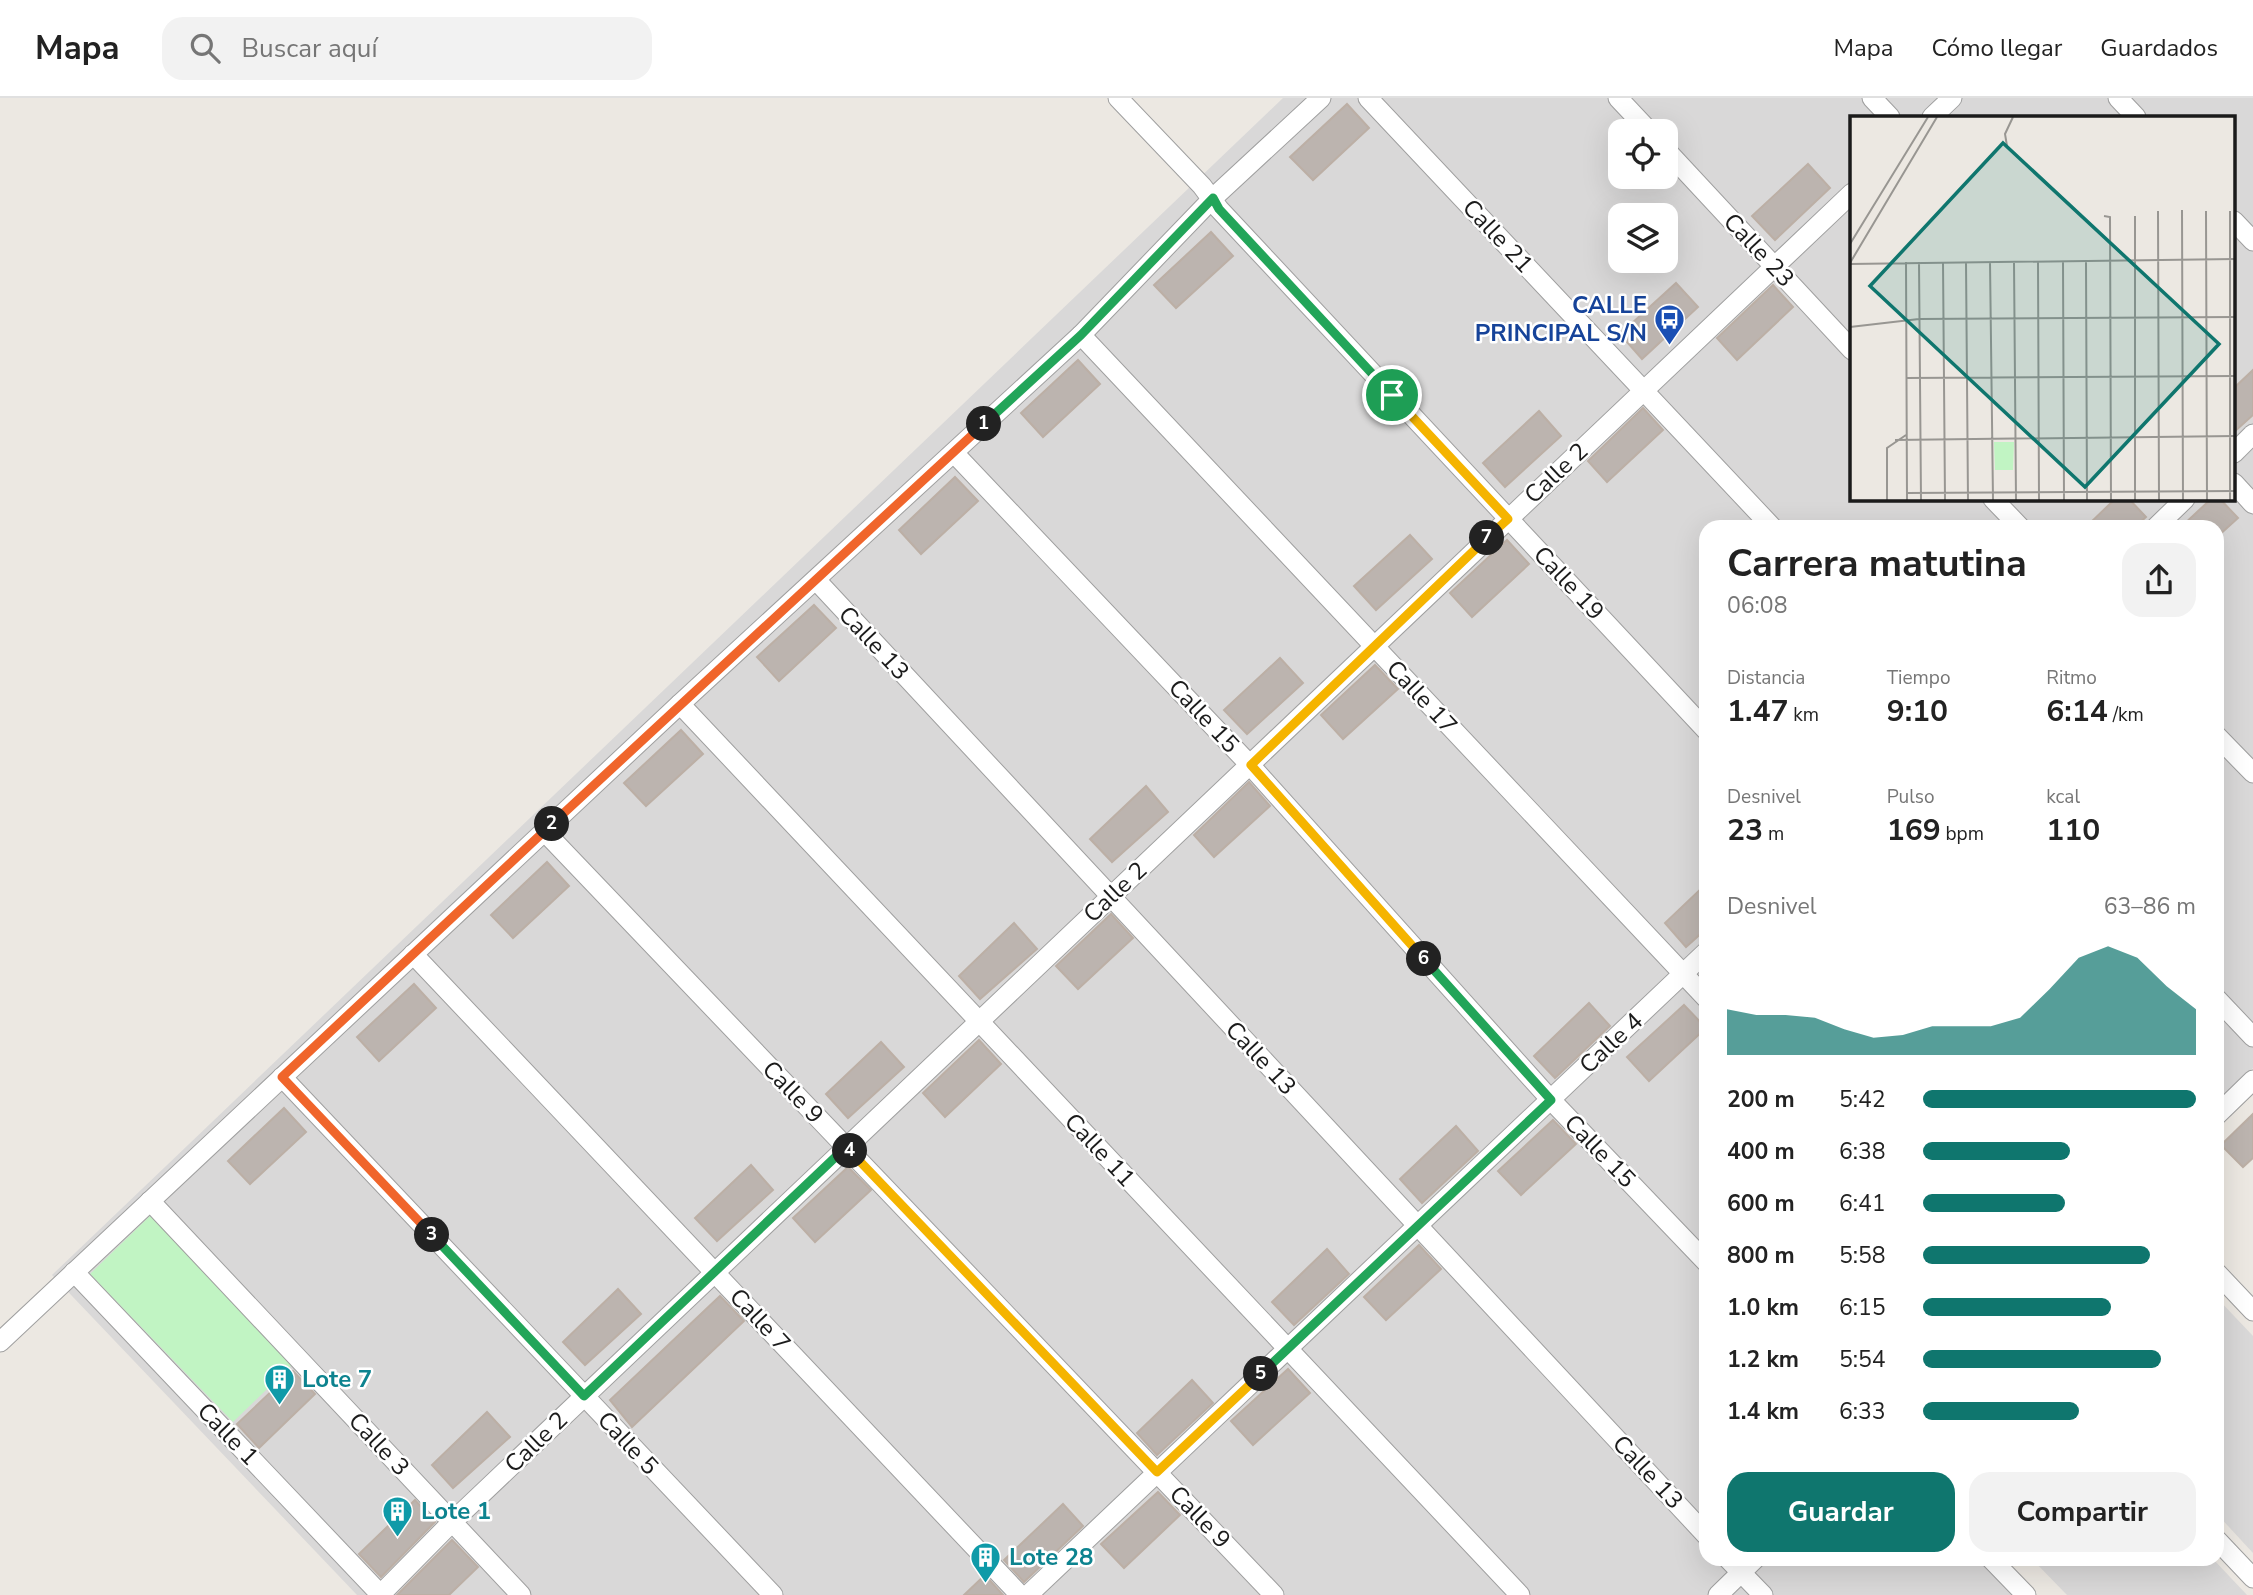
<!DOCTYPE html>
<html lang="es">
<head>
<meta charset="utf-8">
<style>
	:root { --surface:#fff; --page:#f2f2f2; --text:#222; --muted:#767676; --line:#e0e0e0; --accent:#0f766e }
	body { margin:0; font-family:"Nunito Sans",sans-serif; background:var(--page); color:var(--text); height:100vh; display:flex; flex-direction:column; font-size:26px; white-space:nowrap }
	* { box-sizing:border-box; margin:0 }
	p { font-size:23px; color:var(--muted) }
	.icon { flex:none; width:38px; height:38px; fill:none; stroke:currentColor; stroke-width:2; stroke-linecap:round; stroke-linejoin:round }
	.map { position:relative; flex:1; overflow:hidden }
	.panel { position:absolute; left:1699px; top:422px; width:525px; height:1046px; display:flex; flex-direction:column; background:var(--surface); border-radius:21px; box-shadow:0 7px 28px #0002 }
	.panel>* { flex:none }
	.controls { position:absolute; left:1608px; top:21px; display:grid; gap:14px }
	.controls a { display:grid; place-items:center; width:70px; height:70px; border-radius:14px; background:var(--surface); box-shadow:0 7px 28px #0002; font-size:35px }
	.pin { position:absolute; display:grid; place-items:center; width:60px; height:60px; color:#fff; margin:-30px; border:4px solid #fff; border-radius:50%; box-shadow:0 2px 7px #0007 }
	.km { position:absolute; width:35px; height:35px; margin:-18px; border-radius:50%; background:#222; color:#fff; font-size:19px; line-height:35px; text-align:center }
	.round { display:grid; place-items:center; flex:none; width:74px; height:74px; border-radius:21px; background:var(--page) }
	.summary { display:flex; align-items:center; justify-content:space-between; height:119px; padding:0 28px }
	h1 { font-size:38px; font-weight:700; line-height:52px }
	.metrics { display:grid; grid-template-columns:repeat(3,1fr); gap:10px; height:119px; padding:7px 28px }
	.metrics div { display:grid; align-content:center }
	.metrics b { font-size:30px; font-weight:700 }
	.metrics small { font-size:19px; font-weight:400 }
	.metrics p { font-size:19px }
	.chart { height:196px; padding:14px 28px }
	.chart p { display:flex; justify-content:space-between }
	.chart svg { width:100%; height:126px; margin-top:7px; fill:var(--accent); opacity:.7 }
	.action { display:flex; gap:14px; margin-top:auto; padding:14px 28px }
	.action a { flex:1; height:80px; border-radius:21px; background:var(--accent); color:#fff; font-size:28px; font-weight:700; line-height:80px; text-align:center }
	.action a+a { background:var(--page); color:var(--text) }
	ul { padding:0 28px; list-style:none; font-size:23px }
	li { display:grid; grid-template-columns:112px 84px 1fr; align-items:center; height:52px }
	li i { height:18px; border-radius:9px; background:var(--accent) }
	header { display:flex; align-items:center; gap:42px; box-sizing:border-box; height:98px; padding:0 35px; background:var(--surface); border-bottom:2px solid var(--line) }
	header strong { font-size:33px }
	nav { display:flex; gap:38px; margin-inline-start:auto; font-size:24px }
	.search { width:490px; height:63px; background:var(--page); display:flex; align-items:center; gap:18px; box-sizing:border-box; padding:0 24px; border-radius:21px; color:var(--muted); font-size:26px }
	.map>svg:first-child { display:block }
</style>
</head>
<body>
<header>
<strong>Mapa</strong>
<div class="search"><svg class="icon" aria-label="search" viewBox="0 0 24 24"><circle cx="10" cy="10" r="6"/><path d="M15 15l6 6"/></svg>Buscar aquí</div>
<nav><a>Mapa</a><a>Cómo llegar</a><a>Guardados</a></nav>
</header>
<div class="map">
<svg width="2253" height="1497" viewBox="0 0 2253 1497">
	<rect width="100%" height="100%" fill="#ece8e2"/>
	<!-- residential -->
	<g fill="#d9d8d8" fill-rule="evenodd">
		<path d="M1283,0H2253V970L2217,1005V429H1706V1461H1982L2017,1497H357L52,1177ZM1852,19H2234V401H1852ZM1620,33H1666V79H1620ZM1620,117H1666V163H1620Z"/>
		<path d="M2217,1200L2253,1238V1455L2217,1416Z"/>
		<path d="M2032,1461H2213L2247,1497H2067Z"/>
	</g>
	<!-- park -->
	<path fill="#c1f4c3" d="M152,1116L294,1265L233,1324L90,1176Z"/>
	<!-- building -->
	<g fill="#bcb4af" stroke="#bcafa5" stroke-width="2">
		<path d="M1347,6L1369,30L1313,82L1290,59Z"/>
		<path d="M1808,66L1830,90L1775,142L1752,118Z"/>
		<path d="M1211,134L1233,158L1176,210L1154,187Z"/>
		<path d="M1676,185L1698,209L1642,261L1620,236Z"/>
		<path d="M1773,187L1793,209L1737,262L1717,240Z"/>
		<path d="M1078,262L1100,286L1043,339L1021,315Z"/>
		<path d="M2253,272V317L2234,334V290Z"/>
		<path d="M1643,310L1663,332L1607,384L1588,363Z"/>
		<path d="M1539,313L1561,338L1505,389L1483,365Z"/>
		<path d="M955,379L978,403L921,456L899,432Z"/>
		<path d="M2115,401H2129L2146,419L2135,429H2086Z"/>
		<path d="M2211,401H2220L2238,420L2217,439V429H2181Z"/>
		<path d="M1410,437L1432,461L1376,512L1354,488Z"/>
		<path d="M1507,442L1529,466L1472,519L1450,495Z"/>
		<path d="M814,507L836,530L779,583L757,559Z"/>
		<path d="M1280,560L1303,585L1247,636L1224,612Z"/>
		<path d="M1375,567L1398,591L1343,641L1321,617Z"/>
		<path d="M681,632L703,656L646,708L624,685Z"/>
		<path d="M1249,684L1270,708L1214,759L1194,737Z"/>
		<path d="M1146,688L1168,714L1112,764L1090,741Z"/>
		<path d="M547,764L569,788L513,840L491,817Z"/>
		<path d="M1706,786V831L1686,849L1665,825Z"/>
		<path d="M1111,816L1133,840L1078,891L1056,868Z"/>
		<path d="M1014,825L1037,851L980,901L959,878Z"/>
		<path d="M414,886L436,910L379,963L357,939Z"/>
		<path d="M1589,905L1610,928L1555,980L1534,958Z"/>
		<path d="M1684,907L1706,930L1649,983L1627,959Z"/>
		<path d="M979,942L1001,966L945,1019L923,995Z"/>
		<path d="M881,944L904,969L848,1020L826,996Z"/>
		<path d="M284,1010L306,1034L250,1086L228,1063Z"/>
		<path d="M2253,1016V1060L2243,1069L2221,1047Z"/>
		<path d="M1553,1022L1576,1046L1521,1097L1498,1073Z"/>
		<path d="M1456,1028L1478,1053L1422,1105L1400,1081Z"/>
		<path d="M751,1067L773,1092L717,1143L695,1120Z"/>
		<path d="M848,1069L871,1092L815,1144L793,1120Z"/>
		<path d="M1419,1147L1441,1171L1386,1222L1364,1199Z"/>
		<path d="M1327,1151L1349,1176L1294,1227L1272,1204Z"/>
		<path d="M618,1191L641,1216L585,1267L563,1244Z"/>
		<path d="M720,1198L744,1223L632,1329L610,1302Z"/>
		<path d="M1288,1271L1310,1295L1253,1347L1231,1323Z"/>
		<path d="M293,1273L315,1296L259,1350L237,1326Z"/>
		<path d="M1192,1282L1213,1305L1157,1357L1137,1335Z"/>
		<path d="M487,1314L510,1339L453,1390L432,1367Z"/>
		<path d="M1158,1394L1180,1417L1124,1470L1101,1446Z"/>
		<path d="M415,1402L435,1424L381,1479L359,1456Z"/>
		<path d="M1063,1406L1083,1428L1024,1484L1004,1462Z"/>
		<path d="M452,1442L478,1469L449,1497H397Z"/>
		<path d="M985,1477L1003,1497H964Z"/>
	</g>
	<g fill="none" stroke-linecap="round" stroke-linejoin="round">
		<defs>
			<g id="street">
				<path d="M1118,0L1202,88L1219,111L1706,632"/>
				<path d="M1368,0L1772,429"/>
				<path d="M1618,0L1649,33"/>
				<path d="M1872,0L1890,19"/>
				<path d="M2118,0L2136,19"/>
				<path d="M1932,19L1952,0"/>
				<path d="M1666,52L1852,252"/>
				<path d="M2234,123L2253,143"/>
				<path d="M1081,237L1706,900"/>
				<path d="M954,355L1250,667L1551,1002L1706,1164"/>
				<path d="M2234,355L2253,336"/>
				<path d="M2234,385L2253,406"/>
				<path d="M1993,401L2020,429"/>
				<path d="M2156,429L2185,401"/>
				<path d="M816,482L1706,1437"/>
				<path d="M680,606L1520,1497"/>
				<path d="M2217,638L2253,675"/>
				<path d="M544,733L1274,1497"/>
				<path d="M413,856L1020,1497"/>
				<path d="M2217,901L2253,939"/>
				<path d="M282,979L773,1497"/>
				<path d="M2217,1017L2253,982"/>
				<path d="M150,1103L521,1497"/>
				<path d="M74,1174L381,1497"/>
				<path d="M2217,1175L2253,1213"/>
				<path d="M0,1244L680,606L1081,237L1213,100L1321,0"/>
				<path d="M2217,1442L2253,1480"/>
				<path d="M1728,1461L1763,1497"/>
				<path d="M1991,1461L2026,1497"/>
				<path d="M380,1497L452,1424L1852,95"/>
				<path d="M1028,1497L1706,854"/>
				<path d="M1718,1497L1755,1461"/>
			</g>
		</defs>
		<!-- street casing -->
		<use href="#street" stroke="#9f9f9f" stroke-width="21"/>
		<!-- street -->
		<use href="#street" stroke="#fff" stroke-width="19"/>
	</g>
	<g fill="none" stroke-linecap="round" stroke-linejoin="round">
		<defs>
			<path id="split-1" d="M984,326L1081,237L1213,100L1219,111L1392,297"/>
			<path id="split-2" d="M552,726L984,326"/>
			<path id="split-3" d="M432,1137L282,979L552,726"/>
			<path id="split-4" d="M432,1137L584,1298L846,1049L850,1053"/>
			<path id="split-5" d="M850,1053L1157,1374L1261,1276"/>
			<path id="split-6" d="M1261,1276L1551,1002L1424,861"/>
			<path id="split-7" d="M1424,861L1251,667L1487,440"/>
			<path id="split-8" d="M1392,297L1508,421L1487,440"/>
		</defs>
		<!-- split-1 casing -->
		<use href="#split-1" stroke="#fff" stroke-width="14"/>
		<!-- split-2 casing -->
		<use href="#split-2" stroke="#fff" stroke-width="14"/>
		<!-- split-3 casing -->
		<use href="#split-3" stroke="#fff" stroke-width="14"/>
		<!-- split-4 casing -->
		<use href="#split-4" stroke="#fff" stroke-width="14"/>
		<!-- split-5 casing -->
		<use href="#split-5" stroke="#fff" stroke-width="14"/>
		<!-- split-6 casing -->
		<use href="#split-6" stroke="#fff" stroke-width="14"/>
		<!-- split-7 casing -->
		<use href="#split-7" stroke="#fff" stroke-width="14"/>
		<!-- split-8 casing -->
		<use href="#split-8" stroke="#fff" stroke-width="14"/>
		<!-- split-1 -->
		<use href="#split-1" stroke="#22a559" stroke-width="9"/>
		<!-- split-2 -->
		<use href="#split-2" stroke="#f0652b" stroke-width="9"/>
		<!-- split-3 -->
		<use href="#split-3" stroke="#f0652b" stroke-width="9"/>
		<!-- split-4 -->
		<use href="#split-4" stroke="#22a559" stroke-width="9"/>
		<!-- split-5 -->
		<use href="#split-5" stroke="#f5b400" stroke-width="9"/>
		<!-- split-6 -->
		<use href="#split-6" stroke="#22a559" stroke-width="9"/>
		<!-- split-7 -->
		<use href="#split-7" stroke="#f5b400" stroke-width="9"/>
		<!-- split-8 -->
		<use href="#split-8" stroke="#f5b400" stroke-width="9"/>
	</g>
	<!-- icons -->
	<defs>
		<symbol id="bus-pin" viewBox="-11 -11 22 30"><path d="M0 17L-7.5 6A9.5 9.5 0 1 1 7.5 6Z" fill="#1a4fb4" stroke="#fff"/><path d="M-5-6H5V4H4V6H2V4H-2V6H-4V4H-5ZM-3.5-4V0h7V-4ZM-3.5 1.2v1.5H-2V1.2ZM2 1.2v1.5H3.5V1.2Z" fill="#fff"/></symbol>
		<symbol id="building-pin" viewBox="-11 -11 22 30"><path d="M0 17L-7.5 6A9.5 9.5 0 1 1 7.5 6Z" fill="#0f9aa8" stroke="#fff"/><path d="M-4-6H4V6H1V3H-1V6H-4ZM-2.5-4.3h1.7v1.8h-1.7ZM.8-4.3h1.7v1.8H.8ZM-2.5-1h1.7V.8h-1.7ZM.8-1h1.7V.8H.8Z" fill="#fff"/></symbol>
	</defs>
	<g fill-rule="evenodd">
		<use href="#bus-pin" x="1652" y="204" width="35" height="47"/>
		<use href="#building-pin" x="262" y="1264" width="35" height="47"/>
		<use href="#building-pin" x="380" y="1396" width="35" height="47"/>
		<use href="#building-pin" x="968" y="1442" width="35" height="47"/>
	</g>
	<g text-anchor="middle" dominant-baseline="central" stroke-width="5" stroke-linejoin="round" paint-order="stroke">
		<!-- street labels -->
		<g font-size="24" fill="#1b1b1b" stroke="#fff">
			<text transform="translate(1498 138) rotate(47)">Calle 21</text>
			<text transform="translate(1759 152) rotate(47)">Calle 23</text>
			<text transform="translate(1556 375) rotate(-43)">Calle 2</text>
			<text transform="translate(1569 485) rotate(47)">Calle 19</text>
			<text transform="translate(874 545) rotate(47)">Calle 13</text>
			<text transform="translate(1422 599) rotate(47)">Calle 17</text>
			<text transform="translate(1204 618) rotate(47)">Calle 15</text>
			<text transform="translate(1115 794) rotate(-43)">Calle 2</text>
			<text transform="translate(1611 945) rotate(-43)">Calle 4</text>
			<text transform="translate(1261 960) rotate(47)">Calle 13</text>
			<text transform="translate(793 994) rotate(46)">Calle 9</text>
			<text transform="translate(1100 1052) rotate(47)">Calle 11</text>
			<text transform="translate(1600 1053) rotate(46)">Calle 15</text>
			<text transform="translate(760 1222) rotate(47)">Calle 7</text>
			<text transform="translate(228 1336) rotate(46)">Calle 1</text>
			<text transform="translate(536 1344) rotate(-44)">Calle 2</text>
			<text transform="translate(628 1345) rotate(47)">Calle 5</text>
			<text transform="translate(379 1346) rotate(47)">Calle 3</text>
			<text transform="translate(1648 1374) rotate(47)">Calle 13</text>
			<text transform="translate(1200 1419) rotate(46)">Calle 9</text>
		</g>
		<!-- transit labels -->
		<g font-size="24" font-weight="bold" fill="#164399" stroke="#fff" text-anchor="end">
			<text x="1647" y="207">CALLE<tspan x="1647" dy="28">PRINCIPAL S/N</tspan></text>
		</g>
		<!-- culture labels -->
		<g font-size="24" font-weight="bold" fill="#0d838f" stroke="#fff" text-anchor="start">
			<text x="302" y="1281">Lote 7</text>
			<text x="421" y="1413">Lote 1</text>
			<text x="1009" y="1459">Lote 28</text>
		</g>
	</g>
	<!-- overview -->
	<g transform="translate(1850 18)">
		<rect width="385" height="385" fill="#ece8e2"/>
		<path d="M144,326H164L163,354H145Z" fill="#c1f4c3"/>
		<path fill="none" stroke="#989692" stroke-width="2" d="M157,30L155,18L163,1M332,94L333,384M308,95L309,384M356,95L357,384M380,95V384M254,100L260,101L261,384M285,100V384M0,128L78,1M56,146L57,384M69,146L71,384M93,146L95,384M116,146L118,384M140,146L143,384M164,146L166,384M188,146L189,384M213,146L214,384M236,146L237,384M0,147L87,1M0,148L385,143M0,211L69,203L385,201M56,262L385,260M45,324L385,320M57,377L385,375M37,384V332L56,319"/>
		<path fill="#0f766e" fill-opacity="0.15" stroke="#0f766e" stroke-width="3.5" d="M153,27L369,228L235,371L20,170Z"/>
		<rect width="385" height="385" fill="none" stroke="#1b1b1b" stroke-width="3.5"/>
	</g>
</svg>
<div class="controls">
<a><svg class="icon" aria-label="locate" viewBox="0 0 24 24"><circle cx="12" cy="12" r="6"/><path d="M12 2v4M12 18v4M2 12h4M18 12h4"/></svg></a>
<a><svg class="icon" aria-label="layers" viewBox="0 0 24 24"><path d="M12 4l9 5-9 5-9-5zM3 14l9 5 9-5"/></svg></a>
</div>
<div class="pin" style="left:1392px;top:297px;background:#1e9e55"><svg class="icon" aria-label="arrive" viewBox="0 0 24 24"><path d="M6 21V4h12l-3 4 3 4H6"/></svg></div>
<b class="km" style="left:984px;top:326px">1</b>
<b class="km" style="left:552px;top:726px">2</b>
<b class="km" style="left:432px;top:1137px">3</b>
<b class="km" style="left:850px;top:1053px">4</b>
<b class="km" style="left:1261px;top:1276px">5</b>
<b class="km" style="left:1424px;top:861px">6</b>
<b class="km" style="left:1487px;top:440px">7</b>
<section class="panel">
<div class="summary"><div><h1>Carrera matutina</h1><p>06:08</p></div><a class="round"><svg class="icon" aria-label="share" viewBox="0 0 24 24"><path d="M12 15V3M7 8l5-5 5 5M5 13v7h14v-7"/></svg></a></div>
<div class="metrics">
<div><p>Distancia</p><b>1.47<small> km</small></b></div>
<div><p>Tiempo</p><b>9:10</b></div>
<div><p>Ritmo</p><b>6:14<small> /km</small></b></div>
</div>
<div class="metrics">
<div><p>Desnivel</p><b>23<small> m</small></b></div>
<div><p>Pulso</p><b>169<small> bpm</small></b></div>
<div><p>kcal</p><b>110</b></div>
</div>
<div class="chart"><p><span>Desnivel</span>63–86 m</p>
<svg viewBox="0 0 160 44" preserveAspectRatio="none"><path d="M0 44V28L10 30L20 30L30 31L40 35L50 38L60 37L70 34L80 34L90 34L100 31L110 21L120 10L130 6L140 10L150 20L160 28V44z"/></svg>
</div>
<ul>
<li><b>200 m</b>5:42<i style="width:100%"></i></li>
<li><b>400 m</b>6:38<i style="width:54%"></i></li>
<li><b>600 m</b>6:41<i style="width:52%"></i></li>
<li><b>800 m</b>5:58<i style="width:83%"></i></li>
<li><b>1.0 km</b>6:15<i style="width:69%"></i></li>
<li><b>1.2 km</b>5:54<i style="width:87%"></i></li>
<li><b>1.4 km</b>6:33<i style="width:57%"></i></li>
</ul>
<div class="action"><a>Guardar</a><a>Compartir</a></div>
</section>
</div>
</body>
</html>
